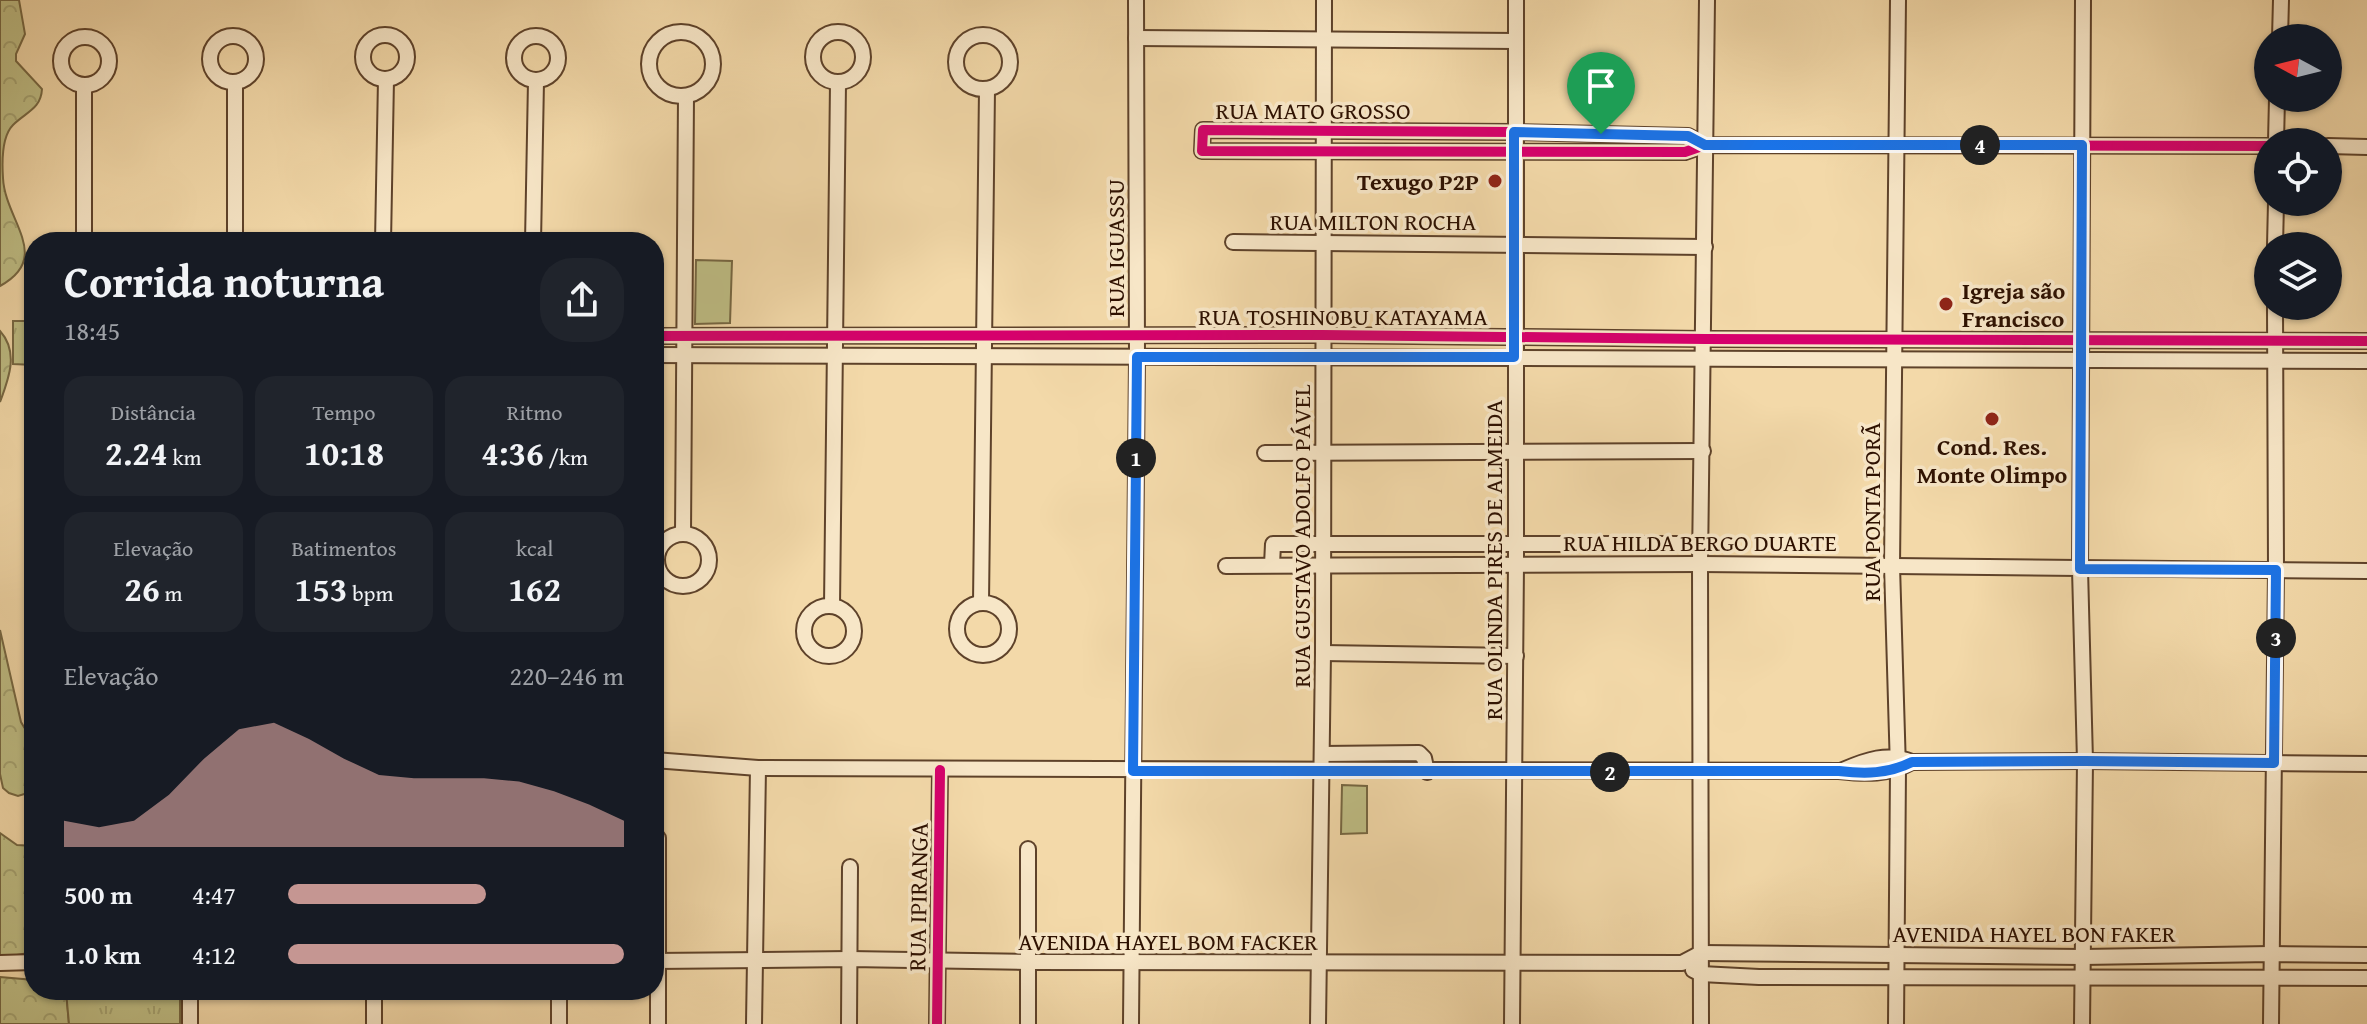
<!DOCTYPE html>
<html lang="pt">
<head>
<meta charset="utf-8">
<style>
	:root { --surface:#171b24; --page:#20242c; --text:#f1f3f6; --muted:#9ea1a6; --accent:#c59692 }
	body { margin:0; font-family:"Gentium Book Plus",serif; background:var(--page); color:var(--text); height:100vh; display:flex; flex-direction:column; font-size:30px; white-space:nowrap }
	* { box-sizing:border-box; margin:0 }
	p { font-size:26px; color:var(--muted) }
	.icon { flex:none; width:44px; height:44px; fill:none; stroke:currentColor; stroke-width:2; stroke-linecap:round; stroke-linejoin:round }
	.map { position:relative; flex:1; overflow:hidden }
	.sheet { position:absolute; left:24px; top:232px; width:640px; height:768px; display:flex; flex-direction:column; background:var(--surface); border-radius:32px; box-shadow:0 2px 6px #0004 }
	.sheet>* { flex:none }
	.needle { width:52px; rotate:277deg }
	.buttons { position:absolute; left:2254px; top:24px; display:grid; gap:16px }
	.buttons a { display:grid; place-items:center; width:88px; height:88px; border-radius:50%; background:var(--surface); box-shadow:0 2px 6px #0004; font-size:40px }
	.pin { position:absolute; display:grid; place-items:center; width:68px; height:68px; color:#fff; margin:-82px -34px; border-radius:50% 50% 50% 0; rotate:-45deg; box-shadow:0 0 8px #0007 }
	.pin .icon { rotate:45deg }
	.km { position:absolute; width:40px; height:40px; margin:-20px; border-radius:50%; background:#222; color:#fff; font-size:22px; line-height:40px; text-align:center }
	.round { display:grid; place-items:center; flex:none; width:84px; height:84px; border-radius:32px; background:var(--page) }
	.headline { display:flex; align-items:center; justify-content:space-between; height:136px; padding:0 40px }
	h1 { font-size:44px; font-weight:800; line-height:60px }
	.metrics { display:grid; grid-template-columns:repeat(3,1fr); gap:12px; height:136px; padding:8px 40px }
	.metrics div { display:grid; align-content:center; border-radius:20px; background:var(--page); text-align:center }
	.metrics b { font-size:34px; font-weight:800 }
	.metrics small { font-size:22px; font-weight:400 }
	.metrics p { font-size:22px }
	.chart { height:224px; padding:16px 40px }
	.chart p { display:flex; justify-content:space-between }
	.chart svg { width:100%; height:144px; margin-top:8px; fill:var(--accent); opacity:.7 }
	ul { padding:0 40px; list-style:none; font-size:26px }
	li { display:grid; grid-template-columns:128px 96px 1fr; align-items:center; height:60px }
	li i { height:20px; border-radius:10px; background:var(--accent) }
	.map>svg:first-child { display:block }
</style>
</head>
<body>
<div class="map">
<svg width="2367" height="1024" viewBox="0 0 2367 1024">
	<defs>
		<pattern id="forest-crowns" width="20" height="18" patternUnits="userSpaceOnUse" patternTransform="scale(2)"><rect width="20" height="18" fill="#bfbe85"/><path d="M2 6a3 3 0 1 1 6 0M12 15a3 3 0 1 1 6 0" fill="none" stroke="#a4a271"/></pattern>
		<pattern id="park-tufts" width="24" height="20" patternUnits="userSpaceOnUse" patternTransform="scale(2)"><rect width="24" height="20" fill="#bfbe85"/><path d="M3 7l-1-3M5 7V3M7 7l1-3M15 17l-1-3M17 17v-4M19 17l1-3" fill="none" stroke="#a4a271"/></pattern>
	</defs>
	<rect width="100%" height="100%" fill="#f3d9a9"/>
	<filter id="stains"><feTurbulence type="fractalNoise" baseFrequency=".0025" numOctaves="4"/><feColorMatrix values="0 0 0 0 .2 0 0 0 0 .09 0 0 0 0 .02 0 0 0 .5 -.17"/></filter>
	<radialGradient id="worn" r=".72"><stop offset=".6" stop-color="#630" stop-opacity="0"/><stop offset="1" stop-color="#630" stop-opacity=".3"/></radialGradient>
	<!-- grass -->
	<g fill="#bfbe85" stroke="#766742" stroke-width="2">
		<path d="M696,260L732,261L730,323L695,324Z"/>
		<path d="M1342,785L1367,786V833L1341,834Z"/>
	</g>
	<!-- forest -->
	<g fill="url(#forest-crowns)" stroke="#766742" stroke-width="2">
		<path d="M0,0H19L25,34L16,54V61L42,89C41,109 26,112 13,125C2,136 2,163 3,178C5,221 53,257 0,286Z"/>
		<path d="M0,331C19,352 9,378 0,402Z"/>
		<path d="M0,630L21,722L27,732L34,735V791L18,796L9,793L3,788L0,774Z"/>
		<path d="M0,833L17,845L34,846V952L0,958Z"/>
		<path d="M0,977L34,980V990L66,991L69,1024H0Z"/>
	</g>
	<!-- park -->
	<g fill="url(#park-tufts)" stroke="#766742" stroke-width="2">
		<path d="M13,321H34V365L13,364Z"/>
		<path d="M66,991H180V1024H69Z"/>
	</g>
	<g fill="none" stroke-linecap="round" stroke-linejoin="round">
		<defs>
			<g id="minor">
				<circle cx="838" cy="57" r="25"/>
				<circle cx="681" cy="64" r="32"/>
				<circle cx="983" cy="62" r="27"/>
				<circle cx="385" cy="57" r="22"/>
				<circle cx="233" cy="59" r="23"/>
				<circle cx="536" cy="58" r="22"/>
				<circle cx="85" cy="61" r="24"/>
				<path d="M1136,38L1516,41"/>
				<path d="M2280,38L2281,0"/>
				<path d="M2276,142L2277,98"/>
				<path d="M1705,145L1688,136L1514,132L1203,130L1202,151L1685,152L1705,145L2268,146"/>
				<path d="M2328,146L2367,147"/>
				<path d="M84,242V86"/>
				<path d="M235,242V83"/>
				<path d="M383,242L386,79"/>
				<path d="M533,242L536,81"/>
				<path d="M1233,242L1705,247"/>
				<path d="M2275,246L2276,202"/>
				<path d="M654,336L1323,335L1705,339L2367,341"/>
				<path d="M654,355L2367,361"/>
				<path d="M1265,453L1703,451"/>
				<path d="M683,534L686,96"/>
				<circle cx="683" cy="560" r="26"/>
				<path d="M1272,565L1273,544H1701"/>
				<path d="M1226,566L1700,564L2367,571"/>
				<path d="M981,603L987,89"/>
				<circle cx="983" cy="629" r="26"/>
				<path d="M832,606L838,83"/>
				<circle cx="829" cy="631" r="25"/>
				<path d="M1323,653L1516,656"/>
				<path d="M1322,754L1419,753L1424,758L1427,772"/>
				<path d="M654,760L758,768L1839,771C1865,774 1889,775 1912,762"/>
				<path d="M1843,770C1866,760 1888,752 1912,762L2085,761L2367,764"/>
				<path d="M658,838V1024"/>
				<path d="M1701,953L2083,957L2271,954L2367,955"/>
				<path d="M654,961L850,959L1027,962L1682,963L1701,953"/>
				<path d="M0,963L34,962"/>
				<path d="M1693,970L1701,974L1759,977L2367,978"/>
				<path d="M374,990V1024"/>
				<path d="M559,990V1024"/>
				<path d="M190,1024V990"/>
				<path d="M754,1024L758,768"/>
				<path d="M849,1024L850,867"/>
				<path d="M937,1024L940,770"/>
				<path d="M1028,1024V849"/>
				<path d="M1131,1024L1137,357L1136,0"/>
				<path d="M1318,1024L1323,653L1324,0"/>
				<path d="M1512,1024L1516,564V0"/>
				<path d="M1701,1024L1700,564L1707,0"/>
				<path d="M1896,1024L1898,769L1892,566L1898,0"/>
				<path d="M2082,1024L2085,761L2080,569L2083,0"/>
				<path d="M2271,1024L2276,570L2275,306"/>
			</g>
		</defs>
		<!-- minor casing -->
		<use href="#minor" stroke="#5e422a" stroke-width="18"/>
		<!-- minor -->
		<use href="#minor" stroke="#f7e6c7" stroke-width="14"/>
		<defs>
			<g id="cycleway">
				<path d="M1705,145L1688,136L1514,132L1203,130L1202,151L1685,152L1705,145L2268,146"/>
				<path d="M654,336L1323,335L1705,339L2367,341"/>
				<path d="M937,1024L940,770"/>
			</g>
		</defs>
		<!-- cycleway casing -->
		<use href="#cycleway" stroke="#f7e6c7" stroke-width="15"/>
		<!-- cycleway -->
		<use href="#cycleway" stroke="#d6006c" stroke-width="10"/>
	</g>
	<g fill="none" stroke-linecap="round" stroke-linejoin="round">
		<defs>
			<path id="route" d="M1514,132L1688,136L1705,145H2082L2080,569L2276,570L2274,763L2085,761L1912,762C1888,774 1865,774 1839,771H1133L1137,357H1514Z"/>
		</defs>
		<!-- route casing -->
		<use href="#route" stroke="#fff" stroke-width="16"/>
		<!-- route -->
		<use href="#route" stroke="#1a73e8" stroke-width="10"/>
	</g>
	<!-- markers -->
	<g fill="#8f2418" stroke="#f7e6c7" stroke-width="3">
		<circle cx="1495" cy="181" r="8"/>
		<circle cx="1946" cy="304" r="8"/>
		<circle cx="1992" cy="419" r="8"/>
	</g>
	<g text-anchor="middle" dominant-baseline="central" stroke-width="7" stroke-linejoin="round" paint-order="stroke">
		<!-- street labels -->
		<g font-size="24" fill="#2d1000" stroke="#f7e6c7">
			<text x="1313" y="110">RUA MATO GROSSO</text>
			<text x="1373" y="221">RUA MILTON ROCHA</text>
			<text transform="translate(1115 248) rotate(-90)">RUA IGUASSU</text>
			<text x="1343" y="316">RUA TOSHINOBU KATAYAMA</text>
			<text transform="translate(1871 512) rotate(-90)">RUA PONTA PORÃ</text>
			<text transform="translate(1301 536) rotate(-90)">RUA GUSTAVO ADOLFO PÁVEL</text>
			<text x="1700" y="542">RUA HILDA BERGO DUARTE</text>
			<text transform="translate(1493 560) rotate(-90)">RUA OLINDA PIRES DE ALMEIDA</text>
			<text transform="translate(918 897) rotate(-89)">RUA IPIRANGA</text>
			<text x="2034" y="933">AVENIDA HAYEL BON FAKER</text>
			<text x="1168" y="941">AVENIDA HAYEL BOM FACKER</text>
		</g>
		<!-- poi labels -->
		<g font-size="24" font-weight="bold" fill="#2d1000" stroke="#f7e6c7" text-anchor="end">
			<text x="1479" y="181">Texugo P2P</text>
			<text x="1962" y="290" text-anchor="start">Igreja são<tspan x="1962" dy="28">Francisco</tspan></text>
			<text x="1992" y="446" text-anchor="middle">Cond. Res.<tspan x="1992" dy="28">Monte Olimpo</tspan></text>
		</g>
	</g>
	<rect width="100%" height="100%" filter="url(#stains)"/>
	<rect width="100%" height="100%" fill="url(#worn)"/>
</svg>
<div class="buttons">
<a><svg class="needle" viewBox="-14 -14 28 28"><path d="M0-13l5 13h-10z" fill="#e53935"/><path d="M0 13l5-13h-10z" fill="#9ea1a6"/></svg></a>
<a><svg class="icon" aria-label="locate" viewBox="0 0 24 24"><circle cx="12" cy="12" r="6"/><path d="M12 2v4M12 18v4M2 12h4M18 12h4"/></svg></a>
<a><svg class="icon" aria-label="layers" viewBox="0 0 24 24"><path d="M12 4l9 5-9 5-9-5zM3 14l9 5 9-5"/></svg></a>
</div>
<div class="pin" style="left:1601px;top:134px;background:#1e9e55"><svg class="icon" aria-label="arrive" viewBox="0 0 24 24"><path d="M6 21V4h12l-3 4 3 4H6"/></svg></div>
<b class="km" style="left:1136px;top:458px">1</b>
<b class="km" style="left:1610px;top:772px">2</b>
<b class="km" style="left:2276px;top:638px">3</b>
<b class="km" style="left:1980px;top:145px">4</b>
<section class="sheet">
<div class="headline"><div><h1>Corrida noturna</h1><p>18:45</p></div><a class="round"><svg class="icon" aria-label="share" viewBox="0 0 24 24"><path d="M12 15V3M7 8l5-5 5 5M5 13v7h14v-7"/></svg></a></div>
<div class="metrics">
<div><p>Distância</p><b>2.24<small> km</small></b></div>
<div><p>Tempo</p><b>10:18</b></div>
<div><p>Ritmo</p><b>4:36<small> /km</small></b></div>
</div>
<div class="metrics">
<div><p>Elevação</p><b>26<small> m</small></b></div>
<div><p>Batimentos</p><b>153<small> bpm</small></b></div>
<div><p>kcal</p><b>162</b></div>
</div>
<div class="chart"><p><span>Elevação</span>220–246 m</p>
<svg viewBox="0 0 160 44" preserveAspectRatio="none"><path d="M0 44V36L10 38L20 36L30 28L40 17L50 8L60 6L70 11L80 17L90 22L100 23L110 23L120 23L130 24L140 27L150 31L160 36V44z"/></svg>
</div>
<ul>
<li><b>500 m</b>4:47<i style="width:59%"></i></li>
<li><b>1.0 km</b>4:12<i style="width:100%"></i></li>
</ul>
</section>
</div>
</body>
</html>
